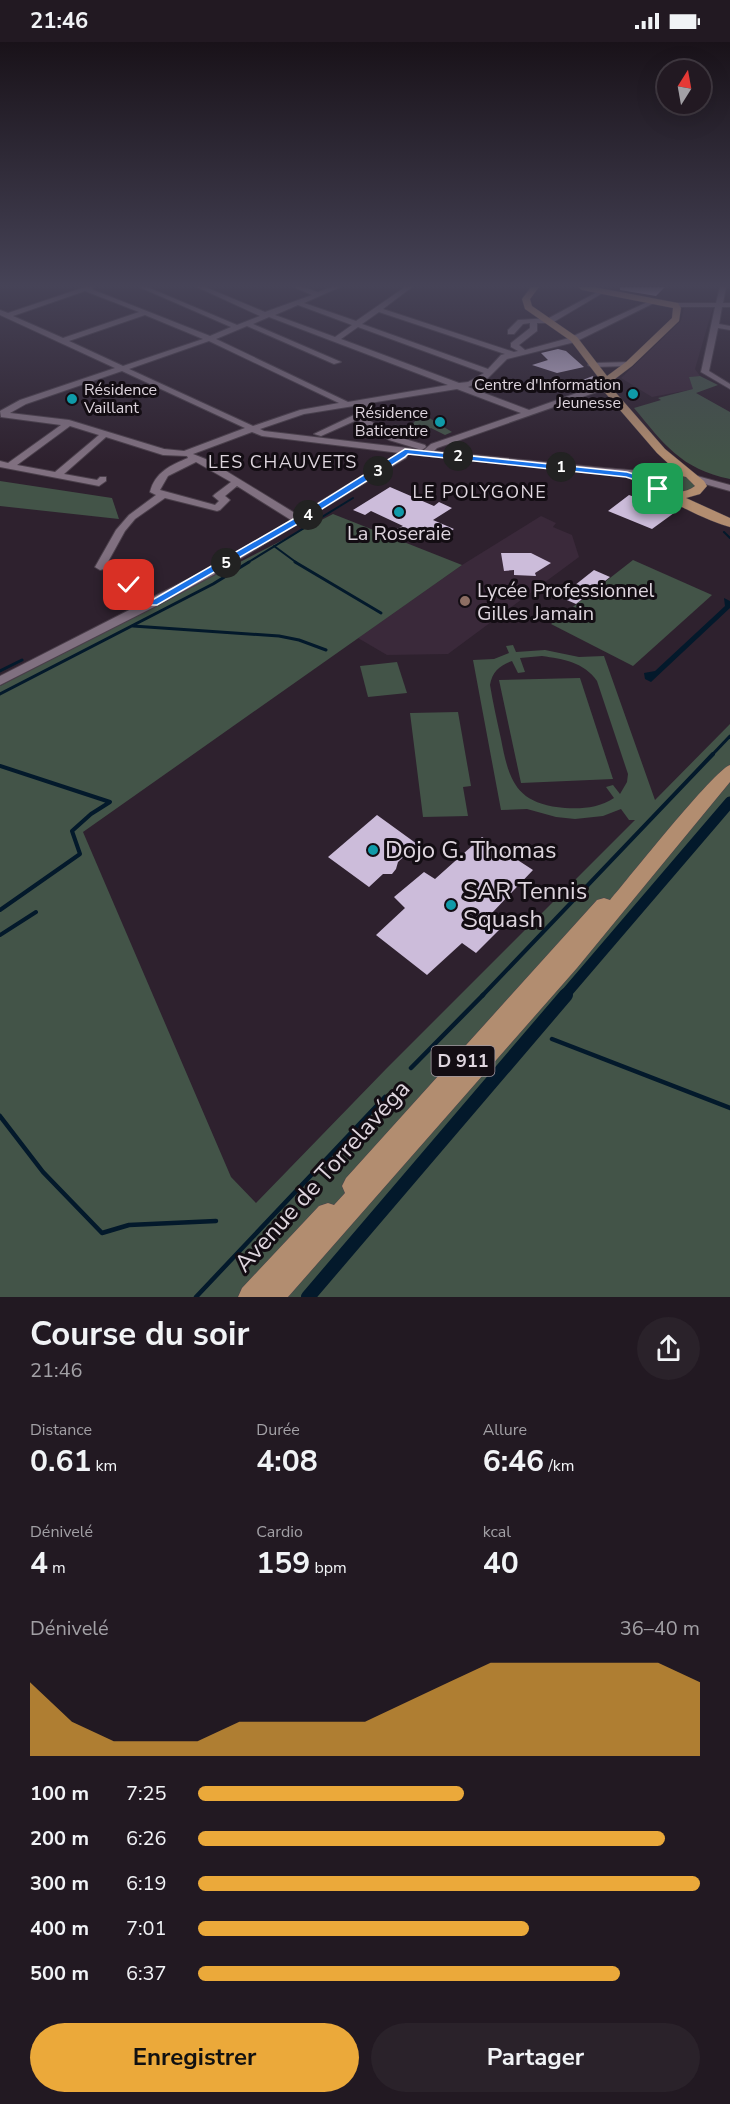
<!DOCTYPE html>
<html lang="fr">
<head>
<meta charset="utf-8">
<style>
	:root { --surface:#221922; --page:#2a222a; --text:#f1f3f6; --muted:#a2a0a5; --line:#3f3840; --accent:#eba93a }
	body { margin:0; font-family:"Nunito Sans",sans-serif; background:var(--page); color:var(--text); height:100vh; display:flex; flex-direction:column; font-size:22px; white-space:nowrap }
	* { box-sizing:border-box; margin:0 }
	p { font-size:20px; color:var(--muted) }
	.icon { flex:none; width:33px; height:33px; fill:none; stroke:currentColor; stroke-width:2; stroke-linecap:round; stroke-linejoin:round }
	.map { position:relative; height:1255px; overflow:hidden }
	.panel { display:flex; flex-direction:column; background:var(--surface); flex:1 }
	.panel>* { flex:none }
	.needle { width:39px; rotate:11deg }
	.buttons { position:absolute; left:657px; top:18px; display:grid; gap:12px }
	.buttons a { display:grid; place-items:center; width:54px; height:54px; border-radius:50%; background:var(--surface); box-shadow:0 6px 24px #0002,0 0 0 2px var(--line); font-size:30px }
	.pin { position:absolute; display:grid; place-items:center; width:51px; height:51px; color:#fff; margin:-26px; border-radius:12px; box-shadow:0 3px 9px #0006 }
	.km { position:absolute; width:30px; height:30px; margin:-15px; border-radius:50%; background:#222; color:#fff; font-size:16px; line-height:30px; text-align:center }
	.round { display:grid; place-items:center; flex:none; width:63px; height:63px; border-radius:32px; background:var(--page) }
	.headline { display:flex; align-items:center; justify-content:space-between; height:102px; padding:0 30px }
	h1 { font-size:33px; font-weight:700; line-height:45px }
	.stats { display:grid; grid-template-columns:repeat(3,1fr); gap:9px; height:102px; padding:6px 30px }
	.stats div { display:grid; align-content:center }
	.stats b { font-size:30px; font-weight:700 }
	.stats small { font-size:16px; font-weight:400 }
	.stats p { font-size:16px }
	.chart { height:168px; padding:12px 30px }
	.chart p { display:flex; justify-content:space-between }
	.chart svg { width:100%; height:108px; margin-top:6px; fill:var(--accent); opacity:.7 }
	.primary-button { display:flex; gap:12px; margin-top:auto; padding:12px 30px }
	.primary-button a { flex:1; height:69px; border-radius:36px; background:var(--accent); color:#111; font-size:24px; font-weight:700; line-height:69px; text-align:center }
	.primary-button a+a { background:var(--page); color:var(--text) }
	ul { padding:0 30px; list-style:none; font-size:20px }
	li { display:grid; grid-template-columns:96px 72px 1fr; align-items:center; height:45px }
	li i { height:15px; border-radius:8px; background:var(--accent) }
	.status { display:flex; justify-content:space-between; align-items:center; height:42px; padding:0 30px; background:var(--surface); direction:ltr }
	.status svg { height:16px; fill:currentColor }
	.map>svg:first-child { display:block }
</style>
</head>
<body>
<div class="status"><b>21:46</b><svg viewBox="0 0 49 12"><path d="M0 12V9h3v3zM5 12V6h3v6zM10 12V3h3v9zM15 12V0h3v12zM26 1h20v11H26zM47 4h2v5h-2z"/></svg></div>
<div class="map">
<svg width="730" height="1255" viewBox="0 0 730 1255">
	<rect width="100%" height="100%" fill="#2e212e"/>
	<!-- built -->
	<g fill="#3a293a">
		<path d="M689,265H713L695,327L700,334L689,335L694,347L652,355L621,336L681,279L684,266Z"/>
		<path d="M541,474L556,481L553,485L572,493L579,515L448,612L387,613L358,596L462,523Z"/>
	</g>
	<!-- green -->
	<g fill="#435448" fill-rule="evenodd">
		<path d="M700,334L718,343L696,351L730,370V437C681,427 664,402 634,366L661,358L658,356L693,347L689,335Z"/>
		<path d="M426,374L452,390L445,393L431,386L419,391L393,382L409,386L416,378Z"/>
		<path d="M668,430L689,434L697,447L675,451L655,440L657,433Z"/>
		<path d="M0,439L112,456L119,477L0,464Z"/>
		<path d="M333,472L462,523L83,790L231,1135L256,1161L386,1027L635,778H629L621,767L603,774L575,777L556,775L527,767L501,768L473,618L494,617L509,611L506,604L513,603L516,610L545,608L579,615L604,614L655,758L730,682V1255H0V644ZM542,614C563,617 584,620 597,639L628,732L627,740L620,752L613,743L606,745L614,756C599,766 582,767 565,766C516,762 509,739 501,697C497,679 493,661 490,643C492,630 500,623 512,619L518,631L525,630L520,616Z"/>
		<path d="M633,518L712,553L633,624L551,582Z"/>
		<path d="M397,620L407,651L368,655L360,624Z"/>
		<path d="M580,636L613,737L521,741L499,638Z"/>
		<path d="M458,670L471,744L463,745L468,774L423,775L410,671Z"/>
	</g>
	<!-- water -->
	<path fill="#03192b" d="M724,556L730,559V566L651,640L645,637L644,631L655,629L725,564Z"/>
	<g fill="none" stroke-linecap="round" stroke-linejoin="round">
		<!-- stream-far3 -->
		<g stroke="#03192b" stroke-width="2">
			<path d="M724,490L730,496"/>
			<path d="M274,504L297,521"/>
			<path d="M247,521L353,456"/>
		</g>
		<!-- stream-far2 -->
		<g stroke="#03192b" stroke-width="3">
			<path d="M295,520L381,571"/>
			<path d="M133,584L279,594L299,598L326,608"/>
			<path d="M0,629L22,618"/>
			<path d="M0,652L213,542L249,520"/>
			<path d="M712,713L730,694"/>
		</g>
		<!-- stream-far1 -->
		<g stroke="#03192b" stroke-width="4">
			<path d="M0,724L110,760L91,772L72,789L80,812L0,868"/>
			<path d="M0,893L36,870"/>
			<path d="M482,954L713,712"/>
		</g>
		<!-- stream -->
		<g stroke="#03192b" stroke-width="4.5">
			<path d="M552,997L730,1066"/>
			<path d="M411,1026L483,953"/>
			<path d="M0,1074L43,1130L102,1191L129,1183L216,1179"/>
			<path d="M196,1255L385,1055"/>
		</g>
		<!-- canal-far1 -->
		<path stroke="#03192b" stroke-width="11" d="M564,954L730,760"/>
		<!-- canal -->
		<path stroke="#03192b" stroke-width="14" d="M308,1255L566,953"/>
	</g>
	<!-- building -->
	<g fill="#ccbcda">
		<path d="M620,245H665L656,254L620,248Z"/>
		<path d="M558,307L566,309L584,325L557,331L532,323L548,318L541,311Z"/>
		<path d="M593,334L595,342L577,349L567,344Z"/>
		<path d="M390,445L434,464L439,460L452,466L433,478L454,487L444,494L423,485L411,493L397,487L403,484L371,469L365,473L353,468Z"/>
		<path d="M629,453L640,457L642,455L674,471L652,487L608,469Z"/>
		<path d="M501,511H531L551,521L535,531L536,534L514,533V528L504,529Z"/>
		<path d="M594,528L610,535L576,562L560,555Z"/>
		<path d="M377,773L417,802L398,820L396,827L392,832H383L369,845L328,815Z"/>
		<path d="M482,795L533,828L492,871L506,881L476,911L462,901L427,933L376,893L405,866L394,855L424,830L435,837Z"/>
	</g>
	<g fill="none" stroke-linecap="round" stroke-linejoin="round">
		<defs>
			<g id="minor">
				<path d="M85,245H94L91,247L210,294L231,285L139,245H147L237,283L260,274L197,245H205L265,270L312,253L294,245H303L318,250L332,245H340L304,261L356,279L405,245H412L383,267L514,310L518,309L511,305V301L530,286V281L523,282L514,292H508V288L518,278L549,276L601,248L606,249L552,281H537V289L519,303L525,308L569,296L652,258H656V260L575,300L507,317L488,336L468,345L529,368L602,342H608V346L437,406L434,409L604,426L641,429L657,427L662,430L657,433L641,435L408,412L406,416L215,532L158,563L0,643V634L145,560L126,546L109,544L108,542L109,539L104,536L105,534L120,535V539L133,541L153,555L207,528L291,478L237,444L225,454L230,458L220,468L217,469L165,456L135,477L125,489L104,527L100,528L95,525L116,488L129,473L156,453L150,450C155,430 171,423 188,416L187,414L163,413L106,395L64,432L97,438L100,435H106V439L99,444L0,425V419L8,421L61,383L1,375L0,369L20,358L115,326L0,273V268L8,271ZM85,249L139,270L63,296L13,274ZM298,263L352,283L335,295L275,273ZM379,270L505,312L501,313L488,327L362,282ZM145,273L203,297L123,324L69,299ZM269,275L448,343L348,360L216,297L247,284L334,322L341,320L253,282ZM358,285L484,331L468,340L459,341L341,297ZM209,299L339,361L300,368L253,384L129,327ZM122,329L245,386L184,409L164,407L69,378L10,371L26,362ZM457,347L521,371L431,402L424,408L264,389L260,387L304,372L360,363L354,373L314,392L321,394L357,378L389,398L422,408L426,405L425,403L395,394L362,374L370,361ZM70,384L99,393L55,430L17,423ZM252,390L262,394L400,411L298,473L208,418L193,412ZM196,420L231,440L215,452L213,454L219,459L215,463L160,448L168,434Z"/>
				<path d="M720,245H726L723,261H730V265H722L719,282L730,284V288L718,286L709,329L730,342V347L701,330L715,265H675L672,263L675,261H716Z"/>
				<path d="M632,320L633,322L629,324L592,325L588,323L592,321Z"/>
				<path d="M697,434L730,443V449L694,439L692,437Z"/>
			</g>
			<g id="major">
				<path d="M531,245H539L530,257L532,264L577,295L607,334L626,320L672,276L673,266L582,248L578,245H594L678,261L681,266L679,279L632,324L611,340L610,344L665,407L704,439L707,444L700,452L686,456L730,476V485C710,480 654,454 644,438L650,429L671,424L657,411L601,346V339L571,299L525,267L522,257ZM668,431L686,435L695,444C682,454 666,450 656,438L658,433Z"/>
				<path d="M730,723V740L577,926L288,1255H238L242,1246L319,1164L328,1161L334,1163L345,1151L342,1144L346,1136L597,858L604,856L610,858C628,837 714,728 730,723Z"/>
			</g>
		</defs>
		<!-- minor casing -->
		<use href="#minor" stroke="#4a3f4a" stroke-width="2"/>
		<!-- major casing -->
		<use href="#major" stroke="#4a3f4a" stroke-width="1"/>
		<!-- minor -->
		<use href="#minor" fill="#807080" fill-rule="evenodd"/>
		<!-- major -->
		<use href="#major" fill="#b28d70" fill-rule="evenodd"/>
	</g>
	<!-- sky -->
	<linearGradient id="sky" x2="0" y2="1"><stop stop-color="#191219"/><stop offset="0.58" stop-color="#464357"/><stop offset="1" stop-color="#464357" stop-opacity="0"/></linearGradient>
	<rect width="730" height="420" fill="url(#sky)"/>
	<!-- route -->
	<path fill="#1a73e8" stroke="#fff" stroke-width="1.5" d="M405,407L627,430L653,438L662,447L655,449L648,442L626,435L408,412L405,415L301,480L157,563H150L125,543L132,541L154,557L295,476Z"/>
	<!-- markers -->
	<g fill="#0f9aa8" stroke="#130d13" stroke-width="2">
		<circle cx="633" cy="352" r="6"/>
		<circle cx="72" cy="357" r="6"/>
		<circle cx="440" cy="380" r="6"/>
		<circle cx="399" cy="470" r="6"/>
		<circle cx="373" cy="808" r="6"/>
		<circle cx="451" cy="863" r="6"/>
	</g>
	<circle fill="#8d6e63" stroke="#130d13" stroke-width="2" cx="465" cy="559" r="6"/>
	<g text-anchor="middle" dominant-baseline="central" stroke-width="6" stroke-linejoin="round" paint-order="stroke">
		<!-- far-poi labels -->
		<g font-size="16" fill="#ded5de" stroke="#130d13" text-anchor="end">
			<text x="621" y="343">Centre d'Information<tspan x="621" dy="18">Jeunesse</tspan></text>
			<text x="84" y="348" text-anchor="start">Résidence<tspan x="84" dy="18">Vaillant</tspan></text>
			<text x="428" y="371">Résidence<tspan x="428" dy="18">Baticentre</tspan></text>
		</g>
		<!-- far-neighbourhood labels -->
		<g font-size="18" letter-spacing="1.5" fill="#ded5de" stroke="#130d13">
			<text x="283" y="420">LES CHAUVETS</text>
			<text x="480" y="450">LE POLYGONE</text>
		</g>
		<!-- shield labels -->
		<rect fill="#130d13" stroke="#a199a1" stroke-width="1.5" x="431.5" y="1004" width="63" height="30" rx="4.5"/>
		<g font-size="18" font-weight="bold" fill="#ded5de">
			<text x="463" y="1019">D 911</text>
		</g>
		<!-- poi labels -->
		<g font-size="20" fill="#ded5de" stroke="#130d13">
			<text x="399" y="491">La Roseraie</text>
			<text x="477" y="548" text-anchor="start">Lycée Professionnel<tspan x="477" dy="23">Gilles Jamain</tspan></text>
		</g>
		<!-- near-poi labels -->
		<g font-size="24" fill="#ded5de" stroke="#130d13" text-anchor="start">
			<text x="385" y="808">Dojo G. Thomas</text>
			<text x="463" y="849">SAR Tennis<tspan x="463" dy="28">Squash</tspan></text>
		</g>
		<!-- near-street labels -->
		<g font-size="24" fill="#ded5de" stroke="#130d13">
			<text transform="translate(322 1134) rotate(-48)">Avenue de Torrelavéga</text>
		</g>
	</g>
</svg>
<div class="buttons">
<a><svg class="needle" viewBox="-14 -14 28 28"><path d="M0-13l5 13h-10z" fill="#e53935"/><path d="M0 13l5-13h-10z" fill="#a2a0a5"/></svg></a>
</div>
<div class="pin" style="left:658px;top:447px;background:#1e9e55"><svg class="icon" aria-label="arrive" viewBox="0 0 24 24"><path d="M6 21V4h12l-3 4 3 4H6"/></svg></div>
<div class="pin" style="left:129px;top:543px;background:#d93025"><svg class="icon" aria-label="check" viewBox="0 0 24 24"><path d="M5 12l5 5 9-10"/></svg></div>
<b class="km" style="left:561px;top:425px">1</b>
<b class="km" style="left:458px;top:414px">2</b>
<b class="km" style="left:378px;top:429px">3</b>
<b class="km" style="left:308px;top:473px">4</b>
<b class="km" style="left:226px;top:521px">5</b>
</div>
<section class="panel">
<div class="headline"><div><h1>Course du soir</h1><p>21:46</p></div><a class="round"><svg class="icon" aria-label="share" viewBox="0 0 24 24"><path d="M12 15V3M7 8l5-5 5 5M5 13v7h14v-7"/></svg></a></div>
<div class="stats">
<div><p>Distance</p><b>0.61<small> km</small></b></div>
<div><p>Durée</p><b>4:08</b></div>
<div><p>Allure</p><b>6:46<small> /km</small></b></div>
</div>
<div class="stats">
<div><p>Dénivelé</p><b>4<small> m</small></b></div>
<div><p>Cardio</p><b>159<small> bpm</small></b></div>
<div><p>kcal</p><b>40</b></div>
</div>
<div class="chart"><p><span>Dénivelé</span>36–40 m</p>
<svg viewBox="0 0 160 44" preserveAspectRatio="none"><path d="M0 44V14L10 30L20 38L30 38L40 38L50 30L60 30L70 30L80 30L90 22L100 14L110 6L120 6L130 6L140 6L150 6L160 14V44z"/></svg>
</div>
<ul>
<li><b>100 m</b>7:25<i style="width:53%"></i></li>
<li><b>200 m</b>6:26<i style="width:93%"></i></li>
<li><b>300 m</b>6:19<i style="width:100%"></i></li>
<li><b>400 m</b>7:01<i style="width:66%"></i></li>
<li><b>500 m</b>6:37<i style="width:84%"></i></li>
</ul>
<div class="primary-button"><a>Enregistrer</a><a>Partager</a></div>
</section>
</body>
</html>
